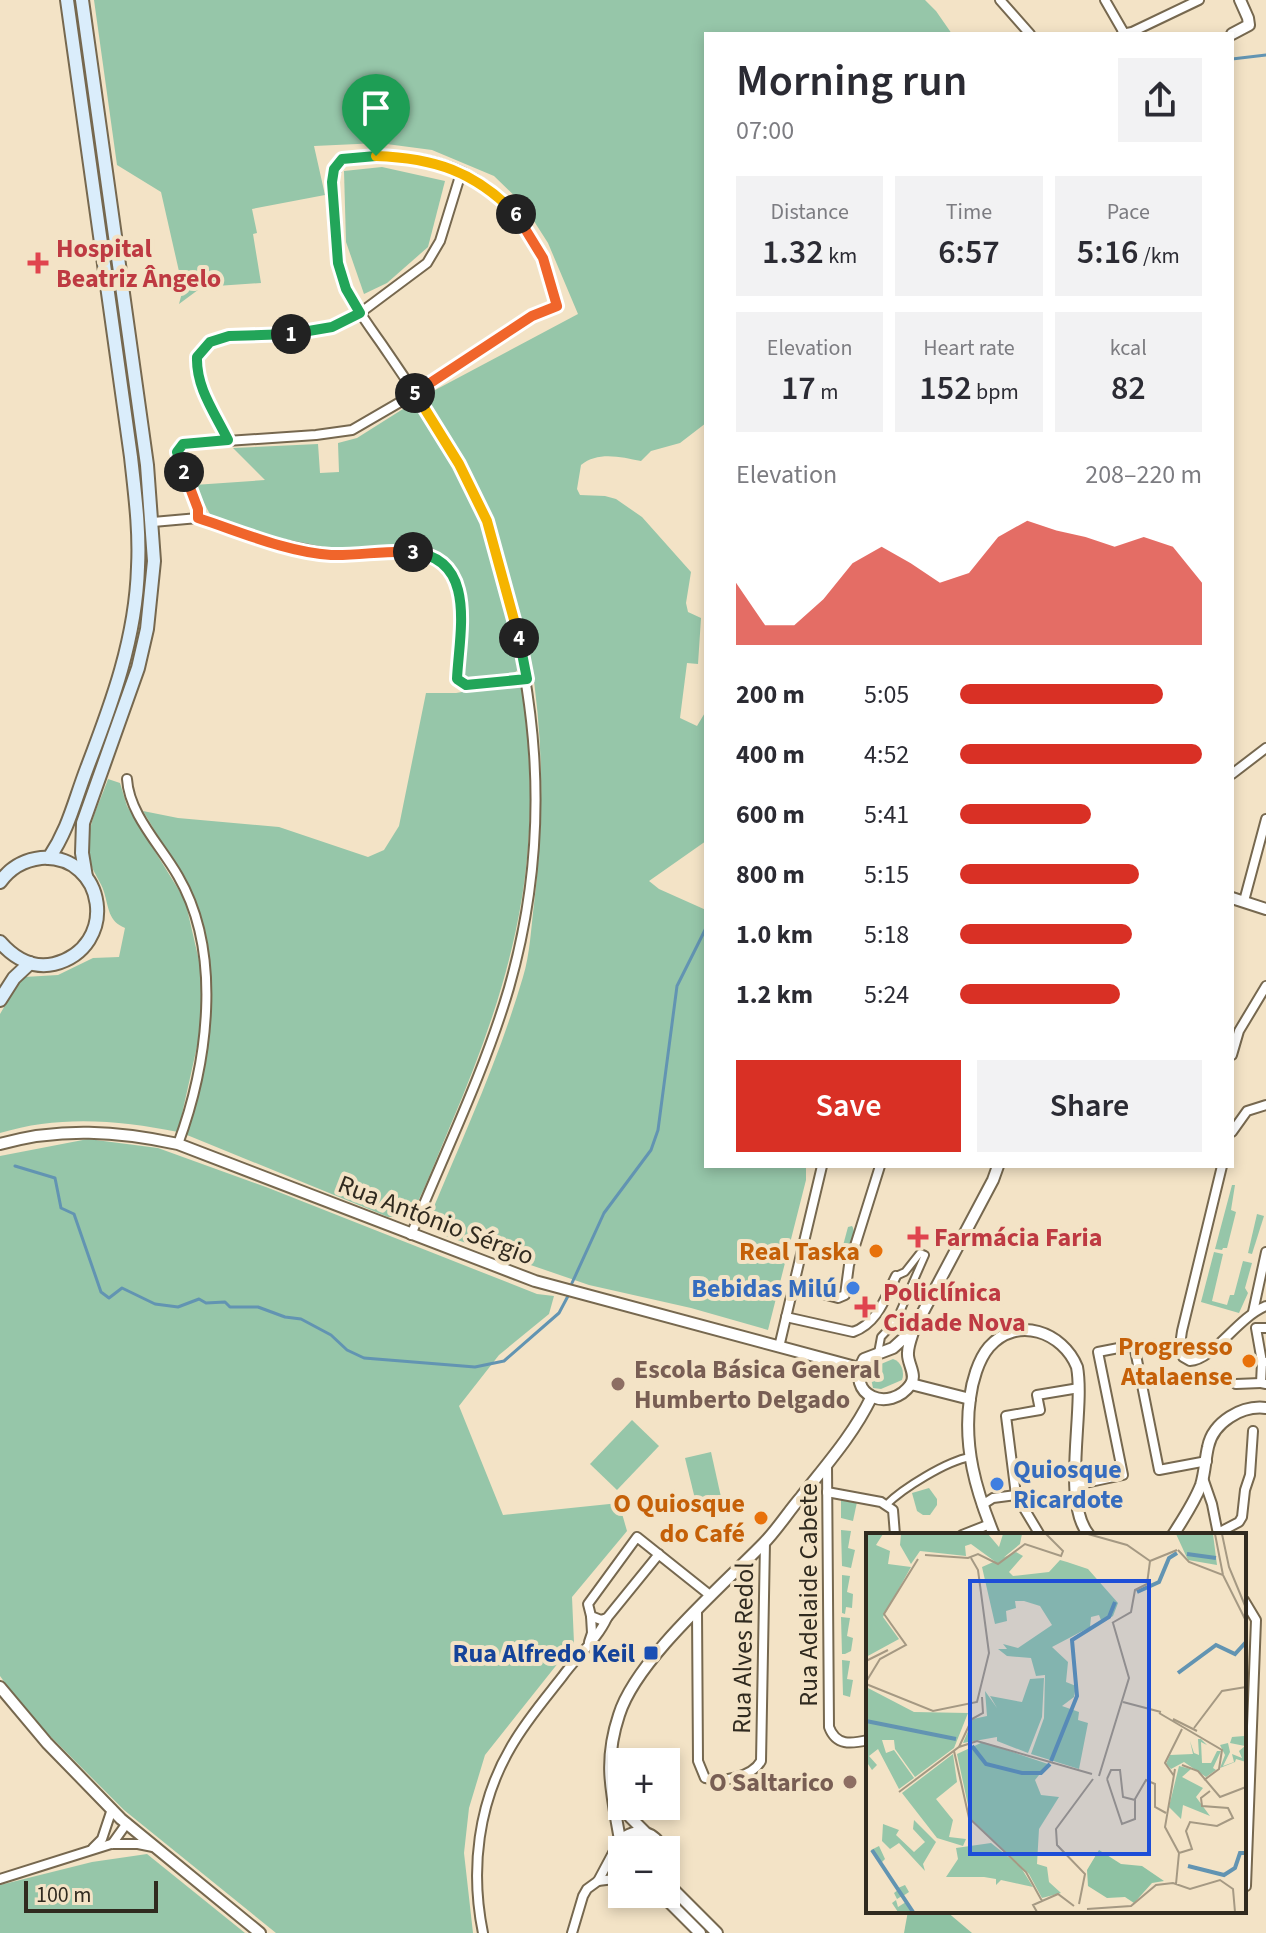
<!DOCTYPE html>
<html lang="en">
<head>
<meta charset="utf-8">
<style>
	:root { --surface:#fff; --page:#f2f2f3; --text:#2b2b33; --muted:#7c7c81; --accent:#d93025 }
	body { margin:0; font-family:"Source Sans 3",sans-serif; background:var(--page); color:var(--text); height:100vh; display:flex; flex-direction:column; font-size:30px; white-space:nowrap }
	* { box-sizing:border-box; margin:0 }
	p { font-size:26px; color:var(--muted) }
	.icon { flex:none; width:44px; height:44px; fill:none; stroke:currentColor; stroke-width:2; stroke-linecap:round; stroke-linejoin:round }
	.map { position:relative; flex:1; overflow:hidden }
	.details { position:absolute; left:704px; top:32px; width:530px; height:1136px; display:flex; flex-direction:column; background:var(--surface); border-radius:0px; box-shadow:0 4px 12px #0003 }
	.details>* { flex:none }
	.fabs { position:absolute; left:608px; top:1748px; display:grid; gap:16px }
	.fabs a { display:grid; place-items:center; width:72px; height:72px; border-radius:0px; background:var(--surface); box-shadow:0 4px 12px #0003; font-size:40px }
	.scale { position:absolute; left:24px; bottom:20px; width:134px; box-sizing:border-box; padding-left:8px; border:4px solid #302a1f; border-top:0; font-size:22px; line-height:28px; white-space:nowrap; color:#302a1f; -webkit-text-stroke:6px #f3e3c6; paint-order:stroke }
	.pin { position:absolute; display:grid; place-items:center; width:68px; height:68px; color:#fff; margin:-82px -34px; border-radius:50% 50% 50% 0; rotate:-45deg; box-shadow:0 0 8px #0007 }
	.pin .icon { rotate:45deg }
	.km { position:absolute; width:40px; height:40px; margin:-20px; border-radius:50%; background:#222; color:#fff; font-size:22px; line-height:40px; text-align:center }
	.round { display:grid; place-items:center; flex:none; width:84px; height:84px; border-radius:0px; background:var(--page) }
	.summary { display:flex; align-items:center; justify-content:space-between; height:136px; padding:0 32px }
	h1 { font-size:44px; font-weight:600; line-height:60px }
	.figures { display:grid; grid-template-columns:repeat(3,1fr); gap:12px; height:136px; padding:8px 32px }
	.figures div { display:grid; align-content:center; border-radius:0px; background:var(--page); text-align:center }
	.figures b { font-size:34px; font-weight:600 }
	.figures small { font-size:22px; font-weight:400 }
	.figures p { font-size:22px }
	.chart { height:224px; padding:16px 32px }
	.chart p { display:flex; justify-content:space-between }
	.chart svg { width:100%; height:144px; margin-top:8px; fill:var(--accent); opacity:.7 }
	.action { display:flex; gap:16px; margin-top:auto; padding:16px 32px }
	.action a { flex:1; height:92px; border-radius:0px; background:var(--accent); color:#fff; font-size:32px; font-weight:600; line-height:92px; text-align:center }
	.action a+a { background:var(--page); color:var(--text) }
	ul { padding:0 32px; list-style:none; font-size:26px }
	li { display:grid; grid-template-columns:128px 96px 1fr; align-items:center; height:60px }
	li i { height:20px; border-radius:10px; background:var(--accent) }
	.map>svg:first-child { display:block }
</style>
</head>
<body>
<div class="map">
<svg width="1266" height="1933" viewBox="0 0 1266 1933">
	<rect width="100%" height="100%" fill="#f3e3c6"/>
	<!-- green -->
	<g fill="#96c6a9">
		<path d="M94,0H925L936,11L952,34H706V423L680,443L651,451L641,461C621,457 598,451 581,465L577,489L580,495L605,496L616,499L642,517L691,572L686,603L688,612L701,618L698,664L687,663L680,718L697,726L706,711V841L649,881L659,889L706,910V1166H806V1180L768,1330L691,1308L589,1285L440,1234L432,1226L430,1216C463,1137 499,1059 523,977C530,954 531,928 534,904C544,823 544,742 531,661L518,662L519,668C512,678 502,676 491,678C484,678 473,682 467,678C463,676 462,673 462,668C462,638 470,584 446,562C414,531 368,551 328,549C295,547 239,534 211,516L194,485L265,480L233,448L318,444L320,473L339,472L338,443L357,438L422,397L578,314L548,243L523,204L494,176L432,150L379,143L314,146L325,195L252,209L257,233L253,234L261,283L202,287L179,304L183,289L161,192L117,165Z"/>
		<path d="M382,167L445,181L428,247L387,283L364,294L346,242L344,171Z"/>
		<path d="M510,684L520,687L523,692C528,738 532,785 529,831C524,935 491,1030 451,1124C439,1152 428,1181 415,1208L404,1217H388L187,1135L208,1040L210,989L207,963L192,893L143,811L178,818L279,827L368,857L384,850L399,826L426,693H456Z"/>
		<path d="M108,779L120,783L127,806L185,900L200,965L204,1015L178,1132C119,1120 59,1115 0,1133V1014L20,980L24,977L58,975L93,958L119,957L125,928C108,921 109,908 104,892C101,882 94,874 91,864C81,836 99,805 108,779Z"/>
		<path d="M88,1139L158,1148L266,1187L537,1294L554,1296L549,1314L499,1355L459,1406L503,1515L619,1503L627,1531L572,1597L574,1643L485,1755L469,1808L464,1853L473,1933H276L124,1810L27,1713L0,1676V1156Z"/>
		<path d="M1232,1185H1235L1231,1210L1236,1212L1227,1248H1223L1222,1250L1215,1249Z"/>
		<path d="M1257,1214L1264,1216L1252,1254L1248,1253Z"/>
		<path d="M852,1226C857,1234 852,1251 844,1256L841,1253L848,1227Z"/>
		<path d="M1214,1252L1223,1254L1212,1301L1227,1305L1230,1295H1234L1243,1261L1252,1263L1245,1288L1248,1293L1239,1313L1201,1302Z"/>
		<path d="M893,1359C901,1361 905,1372 902,1380L881,1389L873,1388L869,1369Z"/>
		<path d="M632,1420L659,1446L617,1490L590,1464Z"/>
		<path d="M711,1452L721,1497L696,1503L685,1458Z"/>
		<path d="M929,1488L937,1499V1505L930,1515H923L917,1511L912,1493Z"/>
		<path d="M841,1499L857,1502L853,1521L841,1518Z"/>
		<path d="M841,1530L851,1531L848,1548L855,1550L851,1568L842,1566Z"/>
		<path d="M842,1575L850,1576L847,1592L853,1594L852,1608L846,1607L845,1614L842,1613Z"/>
		<path d="M841,1617L850,1618L847,1636L853,1638L851,1651L845,1654H842Z"/>
		<path d="M842,1660L850,1661L847,1679L853,1680L850,1697L843,1695Z"/>
		<path d="M147,1854L245,1933H0V1885L92,1862Z"/>
	</g>
	<!-- forest -->
	<path fill="#8ec2a3" d="M908,1911H946L972,1933H904Z"/>
	<g fill="none" stroke-linecap="round" stroke-linejoin="round">
		<!-- stream -->
		<g stroke="#6294b2" stroke-width="3">
			<path d="M1232,59L1266,55"/>
			<path d="M15,1166L55,1178L61,1208L74,1214L101,1292L109,1298L122,1288L155,1304L178,1307L199,1299L206,1303L225,1302L230,1307H258L285,1317L301,1319L331,1335L347,1350L364,1358L475,1367L504,1361L559,1313L568,1296"/>
			<path d="M572,1283L604,1213L651,1150L658,1130L677,986L706,928"/>
		</g>
		<defs>
			<g id="pedestrian">
				<path d="M878,1353L881,1337L896,1321L925,1255L920,1253L905,1272L896,1276"/>
				<path d="M886,1505C903,1488 947,1461 970,1457"/>
			</g>
			<g id="minor">
				<path d="M1000,0L1030,34"/>
				<path d="M1105,0L1124,33"/>
				<path d="M1122,34L1132,32L1199,0"/>
				<path d="M228,440C215,412 197,389 197,357L210,342L229,336L316,330L332,327L360,313L427,263L440,241L461,173"/>
				<path d="M198,518L195,498L177,457V452L183,444L316,435L352,430L414,394L532,316L557,306C540,230 493,167 411,158C388,155 365,157 342,159C329,176 334,190 335,210C336,229 334,247 338,264C345,294 364,319 381,343C413,390 446,437 470,487C477,499 484,512 488,525C537,683 555,827 509,988C484,1073 444,1154 411,1235"/>
				<path d="M153,522L198,518L269,542L333,555L386,551L429,553L451,572L457,584L462,623L457,679L466,685L527,679"/>
				<path d="M1232,774L1266,748"/>
				<path d="M127,779C129,814 161,846 178,876C223,953 208,1063 178,1144"/>
				<path d="M1244,901L1266,819"/>
				<path d="M1232,1055L1239,1031L1266,986"/>
				<path d="M1232,1132L1247,1111L1266,1105"/>
				<path d="M1222,1166L1182,1331L1180,1345L1183,1357L1190,1361C1213,1360 1237,1318 1266,1306"/>
				<path d="M793,1286L838,1298L845,1295L849,1265L880,1166"/>
				<path d="M1253,1312L1266,1252"/>
				<path d="M786,1317L853,1332C878,1323 885,1298 896,1276"/>
				<path d="M779,1347L822,1166"/>
				<path d="M1262,1362L1256,1328H1266"/>
				<path d="M1265,1362H1262L1261,1383L1266,1384"/>
				<path d="M1236,1384L1261,1383"/>
				<path d="M827,1465L829,1727C836,1746 851,1744 868,1740"/>
				<path d="M1203,1478L1212,1504L1218,1534"/>
				<path d="M1076,1485L1123,1475L1098,1352L1134,1345L1159,1470L1207,1461"/>
				<path d="M827,1492L881,1502L893,1510L895,1535"/>
				<path d="M1016,1495L1006,1416L1040,1410L1037,1395L1079,1388"/>
				<path d="M982,1505L993,1498L1016,1495L1040,1535"/>
				<path d="M1218,1533L1239,1522L1242,1517L1245,1490L1250,1475L1253,1431"/>
				<path d="M962,1535L990,1524"/>
				<path d="M659,1554L607,1618L601,1620L591,1616L588,1604L637,1537L711,1596"/>
				<path d="M1244,1600L1256,1620L1246,1886"/>
				<path d="M697,1611L698,1761L705,1778C722,1783 752,1777 761,1761L765,1542"/>
				<path d="M589,1642L592,1633L591,1616"/>
				<path d="M112,1844L127,1823"/>
				<path d="M93,1848L102,1839L112,1809"/>
				<path d="M0,1879L111,1844H138L153,1847"/>
				<path d="M598,1881L622,1878"/>
				<path d="M483,1933C470,1870 478,1803 511,1747C525,1722 544,1700 562,1677C576,1657 597,1640 607,1618"/>
				<path d="M572,1933L583,1896L587,1889L598,1881L614,1851"/>
			</g>
			<g id="tertiary">
				<path d="M1232,34L1249,25L1248,18L1240,0"/>
				<path d="M1232,898L1266,909"/>
				<path d="M0,1144C60,1127 118,1131 178,1144L535,1281L859,1368"/>
				<path d="M914,1329L893,1348L864,1359C844,1396 890,1414 911,1384C917,1374 907,1363 908,1353C908,1345 912,1336 914,1329L993,1180L998,1166"/>
				<path d="M911,1384L970,1399"/>
				<path d="M994,1535C976,1491 963,1447 970,1398C972,1382 978,1360 989,1347C1017,1315 1063,1332 1077,1367C1085,1411 1061,1502 1089,1535"/>
				<path d="M1173,1535C1183,1519 1194,1503 1201,1485C1205,1472 1205,1460 1208,1447C1213,1422 1242,1405 1266,1408"/>
				<path d="M0,1687L47,1743L121,1819L260,1933"/>
				<path d="M614,1768L622,1801"/>
				<path d="M624,1806L630,1817L645,1832"/>
				<path d="M620,1840C612,1793 603,1763 619,1715C636,1660 721,1587 763,1544C777,1530 788,1512 801,1497C826,1465 853,1435 871,1398"/>
				<path d="M622,1875C595,1844 646,1811 663,1850"/>
				<path d="M666,1877L671,1887L717,1933"/>
				<path d="M661,1894L700,1933"/>
			</g>
			<g id="secondary">
				<path d="M82,0L147,465L154,561L147,629L138,668L83,823L82,853L86,877"/>
				<path d="M49,858C69,828 74,802 87,768C112,703 136,638 138,567C140,530 135,494 131,457L67,0"/>
				<path d="M0,882C10,868 24,860 41,858C106,854 120,947 54,964C33,969 14,958 0,942"/>
				<path d="M0,1000L14,978L30,963"/>
			</g>
		</defs>
		<!-- pedestrian casing -->
		<use href="#pedestrian" stroke="#76684f" stroke-width="10"/>
		<!-- minor casing -->
		<use href="#minor" stroke="#76684f" stroke-width="12"/>
		<!-- tertiary casing -->
		<use href="#tertiary" stroke="#76684f" stroke-width="14"/>
		<!-- secondary casing -->
		<use href="#secondary" stroke="#76684f" stroke-width="16"/>
		<!-- pedestrian -->
		<use href="#pedestrian" stroke="#fff" stroke-width="6"/>
		<!-- minor -->
		<use href="#minor" stroke="#fff" stroke-width="8"/>
		<!-- tertiary -->
		<use href="#tertiary" stroke="#fff" stroke-width="10"/>
		<!-- secondary -->
		<use href="#secondary" stroke="#daedfb" stroke-width="12"/>
	</g>
	<g fill="none" stroke-linecap="round" stroke-linejoin="round">
		<defs>
			<path id="split-1" d="M291,334L332,327L360,313L346,289L338,263L332,182L334,169L342,159L376,156"/>
			<path id="split-2" d="M184,472L177,452L183,444L228,440C215,413 196,388 197,357L210,342L229,336L291,334"/>
			<path id="split-3" d="M184,472L198,509V518C241,532 286,552 331,555C358,556 385,550 413,552"/>
			<path id="split-4" d="M413,552C478,559 459,634 457,679L466,685L527,679L519,638"/>
			<path id="split-5" d="M415,393L459,464L487,521L519,638"/>
			<path id="split-6" d="M415,393L532,316L557,306L543,258L516,214"/>
			<path id="split-7" d="M376,156C434,158 474,171 516,214"/>
		</defs>
		<!-- split-1 casing -->
		<use href="#split-1" stroke="#fff" stroke-width="16"/>
		<!-- split-2 casing -->
		<use href="#split-2" stroke="#fff" stroke-width="16"/>
		<!-- split-3 casing -->
		<use href="#split-3" stroke="#fff" stroke-width="16"/>
		<!-- split-4 casing -->
		<use href="#split-4" stroke="#fff" stroke-width="16"/>
		<!-- split-5 casing -->
		<use href="#split-5" stroke="#fff" stroke-width="16"/>
		<!-- split-6 casing -->
		<use href="#split-6" stroke="#fff" stroke-width="16"/>
		<!-- split-7 casing -->
		<use href="#split-7" stroke="#fff" stroke-width="16"/>
		<!-- split-1 -->
		<use href="#split-1" stroke="#22a559" stroke-width="10"/>
		<!-- split-2 -->
		<use href="#split-2" stroke="#22a559" stroke-width="10"/>
		<!-- split-3 -->
		<use href="#split-3" stroke="#f0652b" stroke-width="10"/>
		<!-- split-4 -->
		<use href="#split-4" stroke="#22a559" stroke-width="10"/>
		<!-- split-5 -->
		<use href="#split-5" stroke="#f5b400" stroke-width="10"/>
		<!-- split-6 -->
		<use href="#split-6" stroke="#f0652b" stroke-width="10"/>
		<!-- split-7 -->
		<use href="#split-7" stroke="#f5b400" stroke-width="10"/>
	</g>
	<!-- markers -->
	<g fill="#e0444e" stroke="#f3e3c6" stroke-width="3">
		<path d="M34 251h8v8h8v8h-8v8h-8v-8h-8v-8h8z"/>
		<path d="M914 1225h8v8h8v8h-8v8h-8v-8h-8v-8h8z"/>
		<path d="M861 1295h8v8h8v8h-8v8h-8v-8h-8v-8h8z"/>
	</g>
	<g fill="#e8710a" stroke="#f3e3c6" stroke-width="3">
		<circle cx="876" cy="1251" r="8"/>
		<circle cx="1249" cy="1361" r="8"/>
		<circle cx="761" cy="1518" r="8"/>
	</g>
	<g fill="#3f7fe0" stroke="#f3e3c6" stroke-width="3">
		<circle cx="853" cy="1288" r="8"/>
		<circle cx="997" cy="1484" r="8"/>
	</g>
	<g fill="#8d6e63" stroke="#f3e3c6" stroke-width="3">
		<circle cx="618" cy="1384" r="8"/>
		<circle cx="850" cy="1782" r="8"/>
	</g>
	<rect fill="#1a4fb4" stroke="#f3e3c6" stroke-width="3" x="643" y="1645" width="16" height="16" rx="4"/>
	<g text-anchor="middle" dominant-baseline="central" stroke-width="8" stroke-linejoin="round" paint-order="stroke">
		<!-- health labels -->
		<g font-size="26" font-weight="bold" fill="#be3a42" stroke="#f3e3c6" text-anchor="start">
			<text x="56" y="248">Hospital<tspan x="56" dy="30">Beatriz Ângelo</tspan></text>
			<text x="934" y="1237">Farmácia Faria</text>
			<text x="883" y="1292">Policlínica<tspan x="883" dy="30">Cidade Nova</tspan></text>
		</g>
		<!-- street labels -->
		<g font-size="26" fill="#302a1f" stroke="#f3e3c6">
			<text transform="translate(436 1220) rotate(21)">Rua António Sérgio</text>
			<text transform="translate(808 1595) rotate(-90)">Rua Adelaide Cabete</text>
			<text transform="translate(743 1648) rotate(-89)">Rua Alves Redol</text>
		</g>
		<!-- food labels -->
		<g font-size="26" font-weight="bold" fill="#c56008" stroke="#f3e3c6" text-anchor="end">
			<text x="860" y="1251">Real Taska</text>
			<text x="1233" y="1346">Progresso<tspan x="1233" dy="30">Atalaense</tspan></text>
			<text x="745" y="1503">O Quiosque<tspan x="745" dy="30">do Café</tspan></text>
		</g>
		<!-- shop labels -->
		<g font-size="26" font-weight="bold" fill="#366cbe" stroke="#f3e3c6" text-anchor="end">
			<text x="837" y="1288">Bebidas Milú</text>
			<text x="1013" y="1469" text-anchor="start">Quiosque<tspan x="1013" dy="30">Ricardote</tspan></text>
		</g>
		<!-- education labels -->
		<g font-size="26" font-weight="bold" fill="#785e54" stroke="#f3e3c6" text-anchor="start">
			<text x="634" y="1369">Escola Básica General<tspan x="634" dy="30">Humberto Delgado</tspan></text>
			<text x="834" y="1782" text-anchor="end">O Saltarico</text>
		</g>
		<!-- transit labels -->
		<g font-size="26" font-weight="bold" fill="#164399" stroke="#f3e3c6" text-anchor="end">
			<text x="635" y="1653">Rua Alfredo Keil</text>
		</g>
	</g>
	<!-- overview -->
	<g transform="translate(866 1533)">
		<rect width="380" height="380" fill="#f3e3c6"/>
		<path d="M17,1L10,12L24,18L22,31L45,34L17,84L33,106L0,124V2ZM35,1H122L133,14L137,1H156L154,11L131,30L105,11L99,13L100,23L54,18L45,31L34,12ZM310,1H347L351,32L322,27ZM150,19L157,23L143,39L147,43L183,39L194,27L201,29L222,36L252,70L247,83L236,90L233,82L225,84L224,94L186,114L202,129L200,149L210,153L208,164L196,173L213,179L212,187L222,190L213,236L165,221L178,185L179,142L170,143L165,125L141,123L132,116H141L137,111L152,115L186,92L174,73L158,68H149L150,75L140,78L141,88L129,91L116,34ZM178,145L176,184L162,220L131,208V204L97,210L107,186L121,183L119,158L131,175L124,163L156,169L164,146ZM0,154L48,179L102,180L88,215L49,244L29,216L28,207H16L20,220L28,217L48,245L33,256L12,216L3,223L11,232L6,237L0,228ZM380,196V229L370,226L369,229L354,235L359,222L354,212L362,210L364,219L357,233L368,229L366,221L376,225L373,218L379,213L364,210L366,204L378,203ZM332,206H335L341,212L335,209L336,230H345L351,218H355L347,235L350,237L340,244L318,229L305,236L300,231L304,222L327,221L324,208L328,220L333,222ZM117,209L182,231L169,247L175,262L193,264L173,296L171,331L181,334L183,349L195,360L176,365L163,341L105,286L91,221ZM87,221L91,249L70,266L87,287L83,304L100,306L97,313L71,305L36,260ZM313,233L325,236L316,244L337,255L330,264L344,283L317,272L315,286L303,274ZM48,287L70,309L57,331L59,338L33,310L24,316L16,308L17,291L33,297L30,302L48,319L59,309L47,296ZM125,310L154,333L167,354L135,347L130,352V346L118,344H80L92,326L90,315ZM13,313L19,326L15,330L32,355L39,352L43,359L37,363L48,379H32L26,370L30,367L32,374L40,369L36,363L31,366L28,360L32,357L5,317Z" fill="#96c6a9"/>
		<path d="M233,317L255,331L276,333L298,348L286,350L268,370L259,364L241,365L222,353L221,337Z" fill="#8ec2a3"/>
		<path fill="none" stroke="#6294b2" stroke-width="4" d="M321,21L350,25M271,59L293,49L303,25L311,20M312,140L350,112L369,121L380,109M0,188L90,206M106,213L120,231L156,240H175L184,231M185,228L211,163L206,107L243,84L249,69M6,317L47,379M322,333L358,342L369,335L374,320H380"/>
		<path fill="none" stroke="#a59983" stroke-width="2" d="M222,1L261,12L284,28M349,1L357,42M356,1L363,34L380,75M312,17L323,29L357,42L380,88M59,22L102,25L112,21L132,31L159,11L195,23L197,18L180,1M284,28L311,17M246,90L265,79L269,57L281,51L284,28M0,128L22,117M0,149L14,126L40,112L18,81L52,26M0,151L67,178L111,169L123,120L112,37L105,25M257,169L295,179M293,180L356,217L353,236L338,247M307,186L331,198M328,195L356,158L380,154M93,214L106,186L117,180L116,164M88,218L103,285L160,339L176,368M316,232L332,238L354,264L380,254M309,236L299,294L313,320M233,243L263,145L247,90M308,243L299,230L316,196M241,246L256,291L269,286V266L280,247L289,251V274L300,280M241,246L245,237H254L257,264L269,267M33,259L93,214L111,208L226,241M313,320L326,316L320,298L324,289L351,293L367,285L362,275L336,273L335,265L344,258M310,351L313,320M213,371L219,341L191,312L190,296L227,246M221,376L265,373L290,352L307,350L324,356L354,347L367,356L369,379M171,379L167,372L192,361L208,373"/>
		<path fill="#1d4ed8" fill-opacity="0.15" stroke="#1d4ed8" stroke-width="4" d="M104,48H283V321H104Z"/>
		<rect width="380" height="380" fill="none" stroke="#302a1f" stroke-width="4"/>
	</g>
</svg>
<div class="fabs">
<a>+</a>
<a>−</a>
</div>
<div class="scale">100 m</div>
<div class="pin" style="left:376px;top:156px;background:#1e9e55"><svg class="icon" aria-label="arrive" viewBox="0 0 24 24"><path d="M6 21V4h12l-3 4 3 4H6"/></svg></div>
<b class="km" style="left:291px;top:334px">1</b>
<b class="km" style="left:184px;top:472px">2</b>
<b class="km" style="left:413px;top:552px">3</b>
<b class="km" style="left:519px;top:638px">4</b>
<b class="km" style="left:415px;top:393px">5</b>
<b class="km" style="left:516px;top:214px">6</b>
<section class="details">
<div class="summary"><div><h1>Morning run</h1><p>07:00</p></div><a class="round"><svg class="icon" aria-label="share" viewBox="0 0 24 24"><path d="M12 15V3M7 8l5-5 5 5M5 13v7h14v-7"/></svg></a></div>
<div class="figures">
<div><p>Distance</p><b>1.32<small> km</small></b></div>
<div><p>Time</p><b>6:57</b></div>
<div><p>Pace</p><b>5:16<small> /km</small></b></div>
</div>
<div class="figures">
<div><p>Elevation</p><b>17<small> m</small></b></div>
<div><p>Heart rate</p><b>152<small> bpm</small></b></div>
<div><p>kcal</p><b>82</b></div>
</div>
<div class="chart"><p><span>Elevation</span>208–220 m</p>
<svg viewBox="0 0 160 44" preserveAspectRatio="none"><path d="M0 44V25L10 38L20 38L30 30L40 19L50 14L60 19L70 25L80 22L90 11L100 6L110 9L120 11L130 14L140 11L150 14L160 25V44z"/></svg>
</div>
<ul>
<li><b>200 m</b>5:05<i style="width:84%"></i></li>
<li><b>400 m</b>4:52<i style="width:100%"></i></li>
<li><b>600 m</b>5:41<i style="width:54%"></i></li>
<li><b>800 m</b>5:15<i style="width:74%"></i></li>
<li><b>1.0 km</b>5:18<i style="width:71%"></i></li>
<li><b>1.2 km</b>5:24<i style="width:66%"></i></li>
</ul>
<div class="action"><a>Save</a><a>Share</a></div>
</section>
</div>
</body>
</html>
